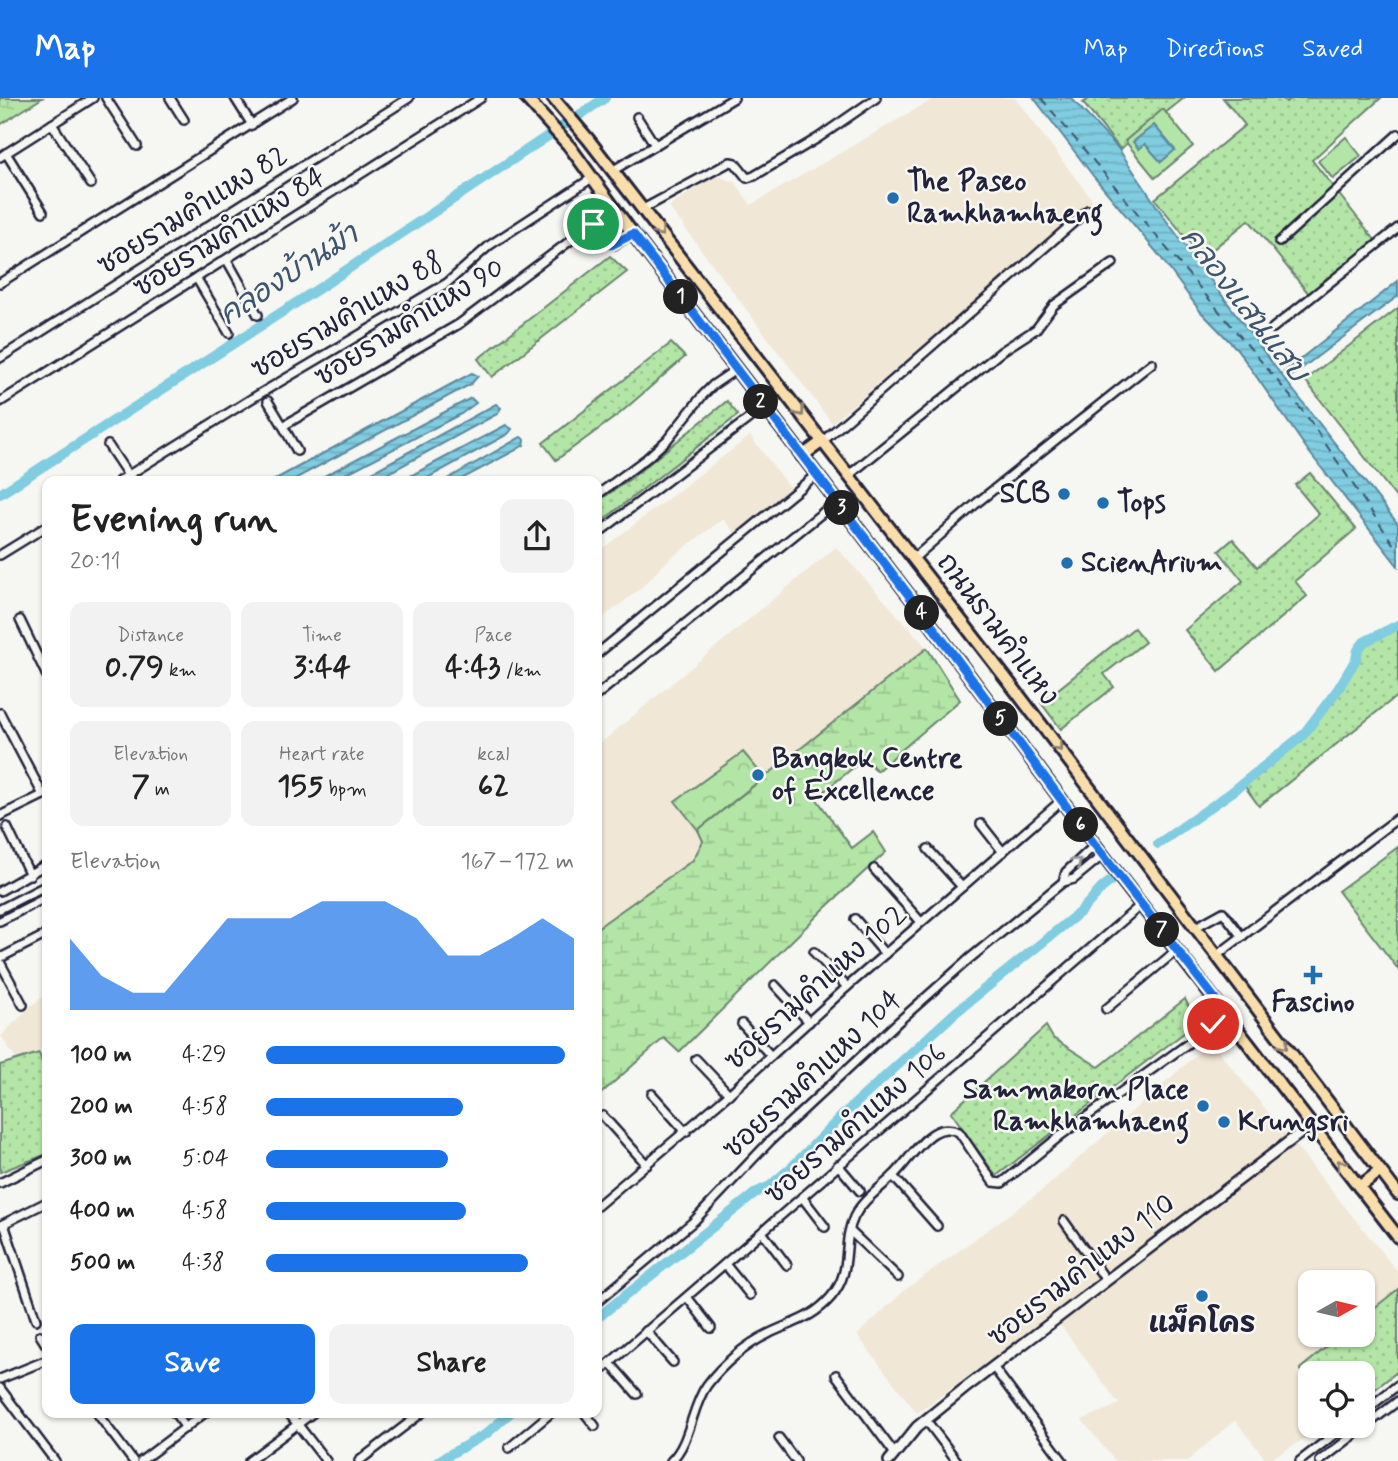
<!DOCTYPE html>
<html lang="en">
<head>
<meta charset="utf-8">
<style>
	:root { --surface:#fff; --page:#f2f2f2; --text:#222; --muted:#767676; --accent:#1a73e8 }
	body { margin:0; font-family:Mynerve,"Playpen Sans Thai",sans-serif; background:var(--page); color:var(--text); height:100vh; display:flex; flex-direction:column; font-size:26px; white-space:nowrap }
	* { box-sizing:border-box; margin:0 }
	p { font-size:23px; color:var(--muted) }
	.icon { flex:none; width:38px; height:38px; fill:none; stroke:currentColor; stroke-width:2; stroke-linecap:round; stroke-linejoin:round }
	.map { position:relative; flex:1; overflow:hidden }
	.panel { position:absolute; left:42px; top:378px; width:560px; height:942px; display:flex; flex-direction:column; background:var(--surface); border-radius:14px; box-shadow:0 2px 5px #0004 }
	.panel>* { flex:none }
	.needle { width:46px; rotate:82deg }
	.fabs { position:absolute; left:1298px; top:1172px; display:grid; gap:14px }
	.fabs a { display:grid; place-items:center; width:77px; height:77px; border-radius:14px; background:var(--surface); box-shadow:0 2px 5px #0004; font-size:35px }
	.pin { position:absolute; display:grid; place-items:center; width:60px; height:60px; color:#fff; margin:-30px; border:4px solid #fff; border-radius:50%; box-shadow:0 2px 7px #0007 }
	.km { position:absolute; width:35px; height:35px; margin:-18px; border-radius:50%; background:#222; color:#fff; font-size:19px; line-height:35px; text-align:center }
	.round { display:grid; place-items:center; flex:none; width:74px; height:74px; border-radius:14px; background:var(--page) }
	.summary { display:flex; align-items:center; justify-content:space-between; height:119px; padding:0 28px }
	h1 { font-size:38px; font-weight:700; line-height:52px }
	.metrics { display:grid; grid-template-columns:repeat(3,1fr); gap:10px; height:119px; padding:7px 28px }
	.metrics div { display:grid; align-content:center; border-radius:14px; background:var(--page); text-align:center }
	.metrics b { font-size:30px; font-weight:700 }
	.metrics small { font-size:19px; font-weight:400 }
	.metrics p { font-size:19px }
	.chart { height:196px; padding:14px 28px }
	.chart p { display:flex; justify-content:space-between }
	.chart svg { width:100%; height:126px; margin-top:7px; fill:var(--accent); opacity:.7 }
	.action { display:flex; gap:14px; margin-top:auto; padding:14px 28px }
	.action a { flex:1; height:80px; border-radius:14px; background:var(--accent); color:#fff; font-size:28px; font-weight:700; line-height:80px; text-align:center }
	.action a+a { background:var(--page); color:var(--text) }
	ul { padding:0 28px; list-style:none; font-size:23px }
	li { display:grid; grid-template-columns:112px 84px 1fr; align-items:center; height:52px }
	li i { height:18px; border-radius:9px; background:var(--accent) }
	header { display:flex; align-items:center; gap:42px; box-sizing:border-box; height:98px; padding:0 35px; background:var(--accent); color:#fff }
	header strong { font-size:33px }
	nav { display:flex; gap:38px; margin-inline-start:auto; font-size:24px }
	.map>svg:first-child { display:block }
</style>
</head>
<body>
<header>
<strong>Map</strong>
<nav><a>Map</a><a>Directions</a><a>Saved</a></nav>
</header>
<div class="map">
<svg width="1398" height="1363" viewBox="0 0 1398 1363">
	<defs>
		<pattern id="green-dots" width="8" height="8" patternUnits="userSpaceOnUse" patternTransform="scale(1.75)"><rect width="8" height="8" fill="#b3e5a6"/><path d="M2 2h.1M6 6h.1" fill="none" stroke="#9ac490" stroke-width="1.8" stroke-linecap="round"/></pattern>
		<pattern id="forest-crowns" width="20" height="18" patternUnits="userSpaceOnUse" patternTransform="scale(1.75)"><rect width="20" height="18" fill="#b3e5a6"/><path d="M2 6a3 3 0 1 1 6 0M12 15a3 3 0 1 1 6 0" fill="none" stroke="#9ac490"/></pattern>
		<pattern id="wetland-marsh" width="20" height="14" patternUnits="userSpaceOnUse" patternTransform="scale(1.75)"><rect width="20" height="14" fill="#b3e5a6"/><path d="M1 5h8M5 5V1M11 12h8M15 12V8" fill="none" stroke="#9ac490"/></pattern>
		<pattern id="water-rules" width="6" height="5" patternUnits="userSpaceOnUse" patternTransform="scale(1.75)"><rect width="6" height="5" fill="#80cce0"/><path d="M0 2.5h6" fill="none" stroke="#6eafc1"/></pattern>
	</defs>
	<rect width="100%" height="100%" fill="#f6f6f2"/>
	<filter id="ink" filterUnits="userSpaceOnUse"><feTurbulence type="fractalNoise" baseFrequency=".0143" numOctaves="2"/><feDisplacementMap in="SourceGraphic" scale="14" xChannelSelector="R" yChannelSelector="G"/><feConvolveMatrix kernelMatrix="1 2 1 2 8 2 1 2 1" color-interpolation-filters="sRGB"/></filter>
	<g filter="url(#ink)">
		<!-- built -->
		<g fill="#f0e7d6">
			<path d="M935,0H1015L1093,103L832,325L669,109L715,77L736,85L751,107Z"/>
			<path d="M750,338L797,399L742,443L723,421L668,462L640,491L597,524V455Z"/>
			<path d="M836,449L927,550L764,679L743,654L675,704L698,732L703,742L693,762L597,830V648Z"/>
			<path d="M47,896V952L17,962L1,938L32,907Z"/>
			<path d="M1211,944L1398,1174V1191L1363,1219V1185H1311V1237H1341L1300,1271L1311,1285V1328H1326L1267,1363L1235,1322L1187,1363H1115L1082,1322L1119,1306L1053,1217L917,1315L857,1237L905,1192L1044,1091Z"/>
		</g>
		<!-- green -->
		<g fill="url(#green-dots)" stroke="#6a8470" stroke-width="2">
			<path d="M1090,0H1184L1120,51L1083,5Z"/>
			<path d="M1223,0H1282L1286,4L1292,0H1381L1312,62L1375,142L1309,196L1249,122L1202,160L1155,101L1245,27Z"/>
			<path d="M610,158L627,174L492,279L478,261Z"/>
			<path d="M1398,210V402L1305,282Z"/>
			<path d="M671,245L685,259L618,317L556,362L543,345Z"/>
			<path d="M727,303L738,317L597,427V404L630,381Z"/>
			<path d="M1310,375L1356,431L1295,483L1307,498L1219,573L1185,532L1243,483L1219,453L1233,441L1257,469L1319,416L1295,387Z"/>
			<path d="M1134,530L1145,544L1104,576L1114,589L1061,631L1041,605Z"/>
			<path d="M1398,530V597L1259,708L1243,686L1302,643L1343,590L1363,548Z"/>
			<path d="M1398,749V871L1338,793Z"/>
			<path d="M1185,901L1197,925L996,1078L951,1014L1046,928L1053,940L1099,969Z"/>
			<path d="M39,955L47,978V1056L0,1074V967Z"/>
			<path d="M1398,1191V1273L1363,1301V1276H1311V1285L1300,1271L1341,1237H1363V1219Z"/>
		</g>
		<!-- forest -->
		<path fill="url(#forest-crowns)" stroke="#6a8470" stroke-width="2" d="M743,654L764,679L698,732L675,703Z"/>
		<!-- wetland -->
		<g fill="url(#wetland-marsh)" stroke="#6a8470" stroke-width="2">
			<path d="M0,0H42L0,27Z"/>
			<path d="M927,550L960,602L877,673L865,660L816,700L852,750L873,734L886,754L824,811L679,954L664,940L597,999V830L693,762L703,743L698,732Z"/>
		</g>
		<!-- pitch -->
		<g fill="#b3e5a6" stroke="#6a8470" stroke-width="2">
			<path d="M1163,11L1193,48L1155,80L1125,43Z"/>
			<path d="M1346,39L1361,58L1333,81L1318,63Z"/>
		</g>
		<!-- water -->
		<g fill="url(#water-rules)" stroke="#5a889e" stroke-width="2">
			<path d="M1034,0H1071L1118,50L1166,122L1279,274L1398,426V468L1309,354L1237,251L1200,213L1159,157L1094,79Z"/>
			<path d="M1154,27L1175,52L1161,64L1145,46L1139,51L1133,44Z"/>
			<path d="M1398,183V198L1289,280L1284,274Z"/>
			<path d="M472,275L478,278L471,286L291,383H272Z"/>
			<path d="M471,300L476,305L461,316L332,383H315Z"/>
			<path d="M496,306L501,310L497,316L374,383H356Z"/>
			<path d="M506,327L512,331L508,336L422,383H401Z"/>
			<path d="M521,339L525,342L524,347L516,352L458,383H444Z"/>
		</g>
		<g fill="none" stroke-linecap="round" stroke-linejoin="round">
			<!-- canal -->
			<g stroke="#80cce0" stroke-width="10">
				<path d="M0,396L324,187L605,0"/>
				<path d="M1158,746L1232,694L1303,637L1338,591L1356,561L1358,552L1364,544L1398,527"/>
				<path d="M597,1220L757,1094L770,1088L793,1068L844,1016L956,914L1080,814L1102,790L1117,778"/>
				<path d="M438,1363L486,1336L511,1314"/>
			</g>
			<!-- ferry -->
			<path stroke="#3e556d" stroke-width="2" stroke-dasharray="9 7" stroke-linecap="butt" d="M1041,0L1306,317L1398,453"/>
			<defs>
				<g id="minor">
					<path d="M106,0L137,48"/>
					<path d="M170,0L184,22"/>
					<path d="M235,0L252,27"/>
					<path d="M637,19L655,47"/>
					<path d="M52,26L91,86"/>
					<path d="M6,55L43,114"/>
					<path d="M0,59L93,0"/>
					<path d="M612,73L734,0"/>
					<path d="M643,111L730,64L735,65L747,80L754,78L818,40L876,0"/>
					<path d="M592,126L611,147H614L633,136"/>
					<path d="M1279,144L1398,36"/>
					<path d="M227,162L258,217"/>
					<path d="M197,181L229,235"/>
					<path d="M0,185L293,0"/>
					<path d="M1273,230L1398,130"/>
					<path d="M0,260L409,0"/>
					<path d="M268,303L283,328"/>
					<path d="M0,304L481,0"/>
					<path d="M823,343L1088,112"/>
					<path d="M108,347L128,377"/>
					<path d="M297,353L283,328L459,226L614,110"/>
					<path d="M849,377L1002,253L1036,231L1054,207L1113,165"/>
					<path d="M119,383L251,301L447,185L490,147L592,80"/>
					<path d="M597,397L647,360L667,342L703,297L713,287L735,272"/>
					<path d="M597,436L764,309"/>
					<path d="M0,457L47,428"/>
					<path d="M913,461L978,404L1152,265"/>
					<path d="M20,522L47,578"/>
					<path d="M597,556L817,376"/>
					<path d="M597,597L837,403"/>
					<path d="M0,615L43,697"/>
					<path d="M0,718L47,695"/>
					<path d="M981,726L1003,754"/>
					<path d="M7,729L30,777"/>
					<path d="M928,751L962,789"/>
					<path d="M874,771L921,824"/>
					<path d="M1063,784L1066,774L1095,747"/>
					<path d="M0,793L47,766"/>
					<path d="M0,811L47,787"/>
					<path d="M855,821L885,856"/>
					<path d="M0,823L47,799"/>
					<path d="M1194,830L1223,814L1242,839"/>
					<path d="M814,854L847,889"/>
					<path d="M1216,858L1398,720"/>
					<path d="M0,860L47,836"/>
					<path d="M0,864L23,907"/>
					<path d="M775,887L809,924"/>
					<path d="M1106,911L1177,852"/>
					<path d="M742,926L771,958"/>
					<path d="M696,961L729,996"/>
					<path d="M652,996L686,1034"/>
					<path d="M603,1018L647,1067"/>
					<path d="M838,1067L860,1093"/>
					<path d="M893,1078L937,1128"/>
					<path d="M0,1085L47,1062"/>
					<path d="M802,1099L825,1129"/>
					<path d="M597,1108L729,996L847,889L1062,702"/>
					<path d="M1064,1123L1106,1182"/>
					<path d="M4,1126L36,1222"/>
					<path d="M1,1127L47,1104"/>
					<path d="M850,1133L898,1179"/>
					<path d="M762,1134L787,1167"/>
					<path d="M725,1166L750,1197"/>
					<path d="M687,1199L711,1230"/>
					<path d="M597,1204L694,1123L770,1043L898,924L969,861L1063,784L1074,781L1103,757"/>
					<path d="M646,1233L673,1264"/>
					<path d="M40,1237L47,1248"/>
					<path d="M610,1265L637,1296"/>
					<path d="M994,1270L1063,1363"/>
					<path d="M597,1276L1142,806"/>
					<path d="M836,1277L895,1356"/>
					<path d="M0,1281L47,1262"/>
					<path d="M0,1290L55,1363"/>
					<path d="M96,1314L133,1363"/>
					<path d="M174,1314L186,1330"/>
					<path d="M288,1314L326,1363"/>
					<path d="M584,1314L595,1328"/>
					<path d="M1363,1314L1398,1287"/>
					<path d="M926,1322L957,1363"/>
					<path d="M779,1340L796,1363"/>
					<path d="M509,1350L552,1314"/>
					<path d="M141,1363L206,1314"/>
					<path d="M249,1363L314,1314"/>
					<path d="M359,1363L423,1314"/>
					<path d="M671,1363C691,1344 691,1309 707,1287C722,1267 745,1247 768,1236C792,1224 812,1221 831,1199C854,1172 841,1146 854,1119C863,1101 880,1091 894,1077C907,1064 919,1044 934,1035C943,1030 950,1030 959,1034L993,1084L1002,1085L1060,1038L1208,931L1226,915"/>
					<path d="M1300,1363L1345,1328"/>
					<path d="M1320,1363L1398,1303"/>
				</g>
				<path id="tertiary" d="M889,1363L917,1329L964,1291L1311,1027"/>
				<g id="primary">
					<path d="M526,0L570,49L633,136L927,521L1095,747L1398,1139"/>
					<path d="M553,0L588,41L1015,592L1398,1096"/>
					<path d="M802,358L823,343"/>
					<path d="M1359,1089L1380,1073"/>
				</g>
			</defs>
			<!-- minor casing -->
			<use href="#minor" stroke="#22223b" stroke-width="12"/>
			<!-- tertiary casing -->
			<use href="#tertiary" stroke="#22223b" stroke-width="14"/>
			<!-- primary casing -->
			<use href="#primary" stroke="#22223b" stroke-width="16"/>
			<!-- minor -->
			<use href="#minor" stroke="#f6f6f2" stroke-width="7"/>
			<!-- tertiary -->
			<use href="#tertiary" stroke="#f6f6f2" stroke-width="9"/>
			<!-- primary -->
			<use href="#primary" stroke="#f9deab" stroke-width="10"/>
		</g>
		<!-- one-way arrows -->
		<defs><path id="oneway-chevron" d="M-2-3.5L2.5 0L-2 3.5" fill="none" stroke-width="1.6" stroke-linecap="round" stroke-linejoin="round" transform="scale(1.75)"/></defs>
		<g stroke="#8e8073">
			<use href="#oneway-chevron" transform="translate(660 134) rotate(52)"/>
			<use href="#oneway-chevron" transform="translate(800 314) rotate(53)"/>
			<use href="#oneway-chevron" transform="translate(1058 649) rotate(53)"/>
			<use href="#oneway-chevron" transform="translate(1284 947) rotate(53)"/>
			<use href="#oneway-chevron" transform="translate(1341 1066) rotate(-128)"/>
		</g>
		<use stroke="#9797a0" href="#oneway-chevron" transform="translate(1077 764) rotate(-42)"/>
	</g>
	<g fill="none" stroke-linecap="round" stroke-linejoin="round" filter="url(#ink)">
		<defs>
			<path id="route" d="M593,126L607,146L611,147L633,136L927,521L1095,747L1226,915L1213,926"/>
		</defs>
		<!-- route casing -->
		<use href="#route" stroke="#fff" stroke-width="14"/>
		<!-- route -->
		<use href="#route" stroke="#1a73e8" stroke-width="9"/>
	</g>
	<!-- markers -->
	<g fill="#1f6fb2" stroke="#f6f6f2" stroke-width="2.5">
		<circle cx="893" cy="100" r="7"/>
		<circle cx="1064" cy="396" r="7"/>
		<circle cx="1103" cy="405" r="7"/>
		<circle cx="1067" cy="465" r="7"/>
		<circle cx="758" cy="677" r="7"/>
		<path d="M1309.5 866.5h7v7h7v7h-7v7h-7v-7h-7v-7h7z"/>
		<circle cx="1203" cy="1008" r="7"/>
		<circle cx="1224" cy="1024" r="7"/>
		<circle cx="1202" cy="1198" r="7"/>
	</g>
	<g text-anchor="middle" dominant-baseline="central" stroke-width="5" stroke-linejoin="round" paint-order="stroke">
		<!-- poi labels -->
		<g font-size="28" font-weight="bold" fill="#22223b" stroke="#f6f6f2" text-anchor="start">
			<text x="907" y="84">The Paseo<tspan x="907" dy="32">Ramkhamhaeng</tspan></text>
			<text x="1050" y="396" text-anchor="end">SCB</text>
			<text x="1117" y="405">Tops</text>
			<text x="1081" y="465">ScienArium</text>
			<text x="772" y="661">Bangkok Centre<tspan x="772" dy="32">of Excellence</tspan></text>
			<text x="1313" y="905" text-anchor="middle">Fascino</text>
			<text x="1189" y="992" text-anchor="end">Sammakorn Place<tspan x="1189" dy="32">Ramkhamhaeng</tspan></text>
			<text x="1238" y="1024">Krungsri</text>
			<text x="1202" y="1226" text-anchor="middle">แม็คโคร</text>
		</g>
		<!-- street labels -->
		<g font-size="28" fill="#22223b" stroke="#f6f6f2">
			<text transform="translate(193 113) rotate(-32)">ซอยรามคำแหง 82</text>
			<text transform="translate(230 135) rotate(-32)">ซอยรามคำแหง 84</text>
			<text transform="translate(348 218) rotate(-31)">ซอยรามคำแหง 88</text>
			<text transform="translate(410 225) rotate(-32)">ซอยรามคำแหง 90</text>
			<text transform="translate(997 532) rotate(53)">ถนนรามคำแหง</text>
			<text transform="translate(816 890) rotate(-42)">ซอยรามคําแหง 102</text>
			<text transform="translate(813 977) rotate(-43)">ซอยรามคําแหง 104</text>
			<text transform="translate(856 1026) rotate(-41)">ซอยรามคําแหง 106</text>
			<text transform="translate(1082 1173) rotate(-38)">ซอยรามคำแหง 110</text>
		</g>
		<!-- water labels -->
		<g font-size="30" font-style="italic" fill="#3e556d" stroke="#f6f6f2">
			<text transform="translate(289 177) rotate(-33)">คลองบ้านม้า</text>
			<text transform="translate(1244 207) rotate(52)">คลองแสนแสบ</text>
		</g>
	</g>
</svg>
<div class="fabs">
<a><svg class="needle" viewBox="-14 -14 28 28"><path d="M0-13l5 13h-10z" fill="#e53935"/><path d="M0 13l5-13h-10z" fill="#767676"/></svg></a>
<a><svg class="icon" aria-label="locate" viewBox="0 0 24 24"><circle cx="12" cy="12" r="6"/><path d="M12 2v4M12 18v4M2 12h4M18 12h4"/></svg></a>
</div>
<div class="pin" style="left:593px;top:126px;background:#1e9e55"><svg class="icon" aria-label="arrive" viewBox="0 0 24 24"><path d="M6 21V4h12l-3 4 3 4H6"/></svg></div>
<div class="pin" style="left:1213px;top:926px;background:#d93025"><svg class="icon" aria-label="check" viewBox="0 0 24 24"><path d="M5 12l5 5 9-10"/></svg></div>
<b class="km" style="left:681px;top:199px">1</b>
<b class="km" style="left:761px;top:304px">2</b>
<b class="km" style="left:842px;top:410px">3</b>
<b class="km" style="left:922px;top:515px">4</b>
<b class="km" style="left:1001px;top:621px">5</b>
<b class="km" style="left:1081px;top:727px">6</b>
<b class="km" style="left:1162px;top:832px">7</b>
<section class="panel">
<div class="summary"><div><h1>Evening run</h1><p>20:11</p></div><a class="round"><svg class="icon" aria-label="share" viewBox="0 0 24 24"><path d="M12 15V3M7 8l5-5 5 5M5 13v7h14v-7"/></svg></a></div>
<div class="metrics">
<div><p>Distance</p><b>0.79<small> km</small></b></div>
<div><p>Time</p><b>3:44</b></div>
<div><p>Pace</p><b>4:43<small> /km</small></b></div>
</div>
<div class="metrics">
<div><p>Elevation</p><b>7<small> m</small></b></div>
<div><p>Heart rate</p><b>155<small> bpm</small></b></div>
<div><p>kcal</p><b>62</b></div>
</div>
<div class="chart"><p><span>Elevation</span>167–172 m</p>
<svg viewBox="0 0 160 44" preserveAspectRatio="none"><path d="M0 44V19L10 32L20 38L30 38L40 25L50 12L60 12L70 12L80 6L90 6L100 6L110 12L120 25L130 25L140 19L150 12L160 19V44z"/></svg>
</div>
<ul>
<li><b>100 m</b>4:29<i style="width:97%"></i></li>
<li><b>200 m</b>4:58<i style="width:64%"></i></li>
<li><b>300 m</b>5:04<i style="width:59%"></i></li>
<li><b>400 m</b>4:58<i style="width:65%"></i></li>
<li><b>500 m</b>4:38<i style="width:85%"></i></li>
</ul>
<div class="action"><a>Save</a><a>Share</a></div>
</section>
</div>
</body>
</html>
